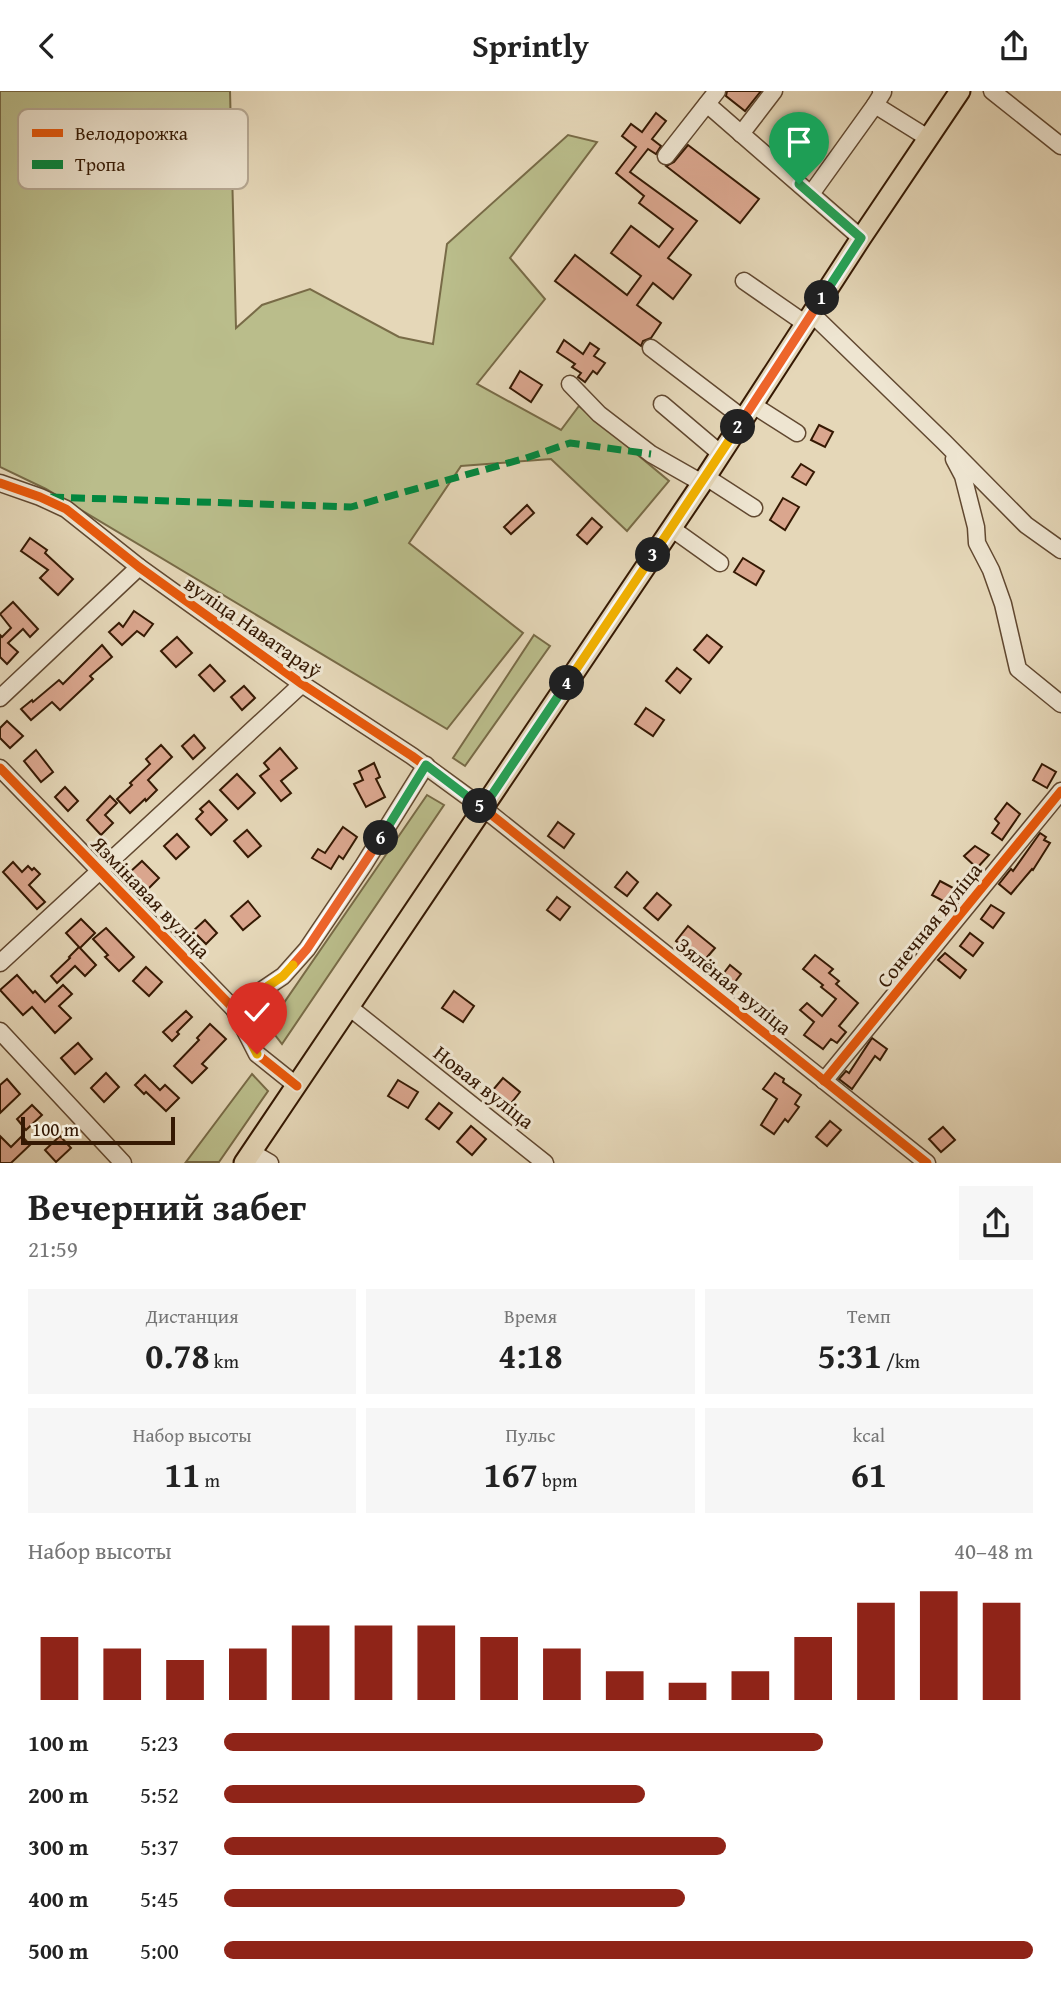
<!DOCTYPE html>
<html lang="ru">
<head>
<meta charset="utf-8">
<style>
	:root { --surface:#fff; --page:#f6f6f6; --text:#222; --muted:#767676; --accent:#8f2418 }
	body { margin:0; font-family:"Gentium Book Plus",serif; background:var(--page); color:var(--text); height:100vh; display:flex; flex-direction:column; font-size:26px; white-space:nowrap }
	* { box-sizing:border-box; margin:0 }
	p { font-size:23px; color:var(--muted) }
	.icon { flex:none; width:38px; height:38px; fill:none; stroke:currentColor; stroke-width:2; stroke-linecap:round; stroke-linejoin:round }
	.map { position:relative; height:1072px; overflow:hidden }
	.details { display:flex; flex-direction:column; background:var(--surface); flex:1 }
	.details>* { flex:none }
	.scale { position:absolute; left:21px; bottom:18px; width:154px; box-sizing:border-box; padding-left:7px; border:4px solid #351903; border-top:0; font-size:19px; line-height:24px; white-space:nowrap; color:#351903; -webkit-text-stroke:5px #eee5d1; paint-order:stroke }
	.pin { position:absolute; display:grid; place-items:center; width:60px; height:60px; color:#fff; margin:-72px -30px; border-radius:50% 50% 50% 0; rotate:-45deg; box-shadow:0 0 7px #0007 }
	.pin .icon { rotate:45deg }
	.km { position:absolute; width:35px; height:35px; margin:-18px; border-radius:50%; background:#222; color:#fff; font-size:19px; line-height:35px; text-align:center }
	.round { display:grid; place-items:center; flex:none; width:74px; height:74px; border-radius:0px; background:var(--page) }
	.overview { display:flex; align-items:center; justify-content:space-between; height:119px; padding:0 28px }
	h1 { font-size:38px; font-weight:700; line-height:52px }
	.figures { display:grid; grid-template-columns:repeat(3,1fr); gap:10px; height:119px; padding:7px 28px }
	.figures div { display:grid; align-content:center; border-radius:0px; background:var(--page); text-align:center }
	.figures b { font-size:35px; font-weight:700 }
	.figures small { font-size:19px; font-weight:400 }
	.figures p { font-size:19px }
	.chart { height:196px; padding:14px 28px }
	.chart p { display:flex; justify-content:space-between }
	.chart svg { width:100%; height:126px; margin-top:7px; stroke:var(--accent); stroke-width:6 }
	ul { padding:0 28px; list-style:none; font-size:23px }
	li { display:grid; grid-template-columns:112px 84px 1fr; align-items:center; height:52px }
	li i { height:18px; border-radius:9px; background:var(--accent) }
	header { display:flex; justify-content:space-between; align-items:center; height:91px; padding:0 28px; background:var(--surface); font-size:32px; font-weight:700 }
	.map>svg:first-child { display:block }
</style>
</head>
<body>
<header><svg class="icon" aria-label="back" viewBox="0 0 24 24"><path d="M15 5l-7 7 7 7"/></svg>Sprintly<svg class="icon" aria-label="share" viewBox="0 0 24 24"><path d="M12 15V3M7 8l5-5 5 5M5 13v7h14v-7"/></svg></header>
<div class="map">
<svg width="1061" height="1072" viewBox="0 0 1061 1072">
	<rect width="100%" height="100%" fill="#e5d7b8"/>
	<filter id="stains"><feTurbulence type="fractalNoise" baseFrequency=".00286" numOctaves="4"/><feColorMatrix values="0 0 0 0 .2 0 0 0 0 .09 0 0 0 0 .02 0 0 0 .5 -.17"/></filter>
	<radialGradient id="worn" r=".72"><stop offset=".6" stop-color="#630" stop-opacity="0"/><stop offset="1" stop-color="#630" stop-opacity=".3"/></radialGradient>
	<!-- green -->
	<g fill="#babd8b" stroke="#786b47" stroke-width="2">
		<path d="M0,0H230L236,237L262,214L310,198L399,246L433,253L447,153L568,44L597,51L510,167L545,208L477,293L561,339L579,315L669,390L627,440L551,368L461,375L409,452L523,542L447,638L46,398L0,376Z"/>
		<path d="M534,544L550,555L465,675L453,667Z"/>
		<path d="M427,704L444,714L282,953L268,935Z"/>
		<path d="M252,983L268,1000L219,1071H186Z"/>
	</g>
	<!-- building -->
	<g fill="#daa68e" stroke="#351903" stroke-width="2">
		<path d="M727,0H761L745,20L726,5Z"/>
		<path d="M656,22L666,30L652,48L661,55L656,63L648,58L630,81L697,130L668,167L691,184L673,208L653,192L637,214L661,232L651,247L643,250L641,255L555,190L575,164L627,204L641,185L611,162L631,135L659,156L673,138L639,112L644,105L616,82L636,56L622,45L631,33L642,41Z"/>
		<path d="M688,54L759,108L740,132L666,75L674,71Z"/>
		<path d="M564,249L583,263L590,252L599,258L594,265L605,272L597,283L593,280L585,291L578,286L581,282L572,276L575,273L557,261Z"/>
		<path d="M520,280L542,294L531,311L510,297Z"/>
		<path d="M819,334L833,341L825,356L811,349Z"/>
		<path d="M801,373L814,381L806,394L792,386Z"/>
		<path d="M783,407L799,416L785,439L770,429Z"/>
		<path d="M527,414L534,422L511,443L504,436Z"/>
		<path d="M592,427L602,436L587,453L577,444Z"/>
		<path d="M30,447L47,459L45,462L73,488L58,504L40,487L48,479L21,460Z"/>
		<path d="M743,467L764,480L756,494L734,481Z"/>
		<path d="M13,511L38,538L30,546L23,538L8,552L18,561L7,573L0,566V544L2,546L11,537L0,523Z"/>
		<path d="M134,520L153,533L144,545L137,540L122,554L109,541L119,532L123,536Z"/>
		<path d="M707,544L722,556L709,572L694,559Z"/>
		<path d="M177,546L192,562L176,576L161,560Z"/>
		<path d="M102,554L112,566L90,585L93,588L60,619L52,611L31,629L21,618L32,609L33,611L59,589L63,593Z"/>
		<path d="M210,574L225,590L214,600L199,584Z"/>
		<path d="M677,577L691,588L680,602L666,590Z"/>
		<path d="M244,595L255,607L242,619L231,606Z"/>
		<path d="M646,617L664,629L653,645L635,633Z"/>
		<path d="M7,630L23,645L10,657L0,647V637Z"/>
		<path d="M194,644L205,657L193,668L182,655Z"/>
		<path d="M161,654L172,666L148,689L157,699L146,710L145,708L130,722L117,708L132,694L130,692L150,673L146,668Z"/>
		<path d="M280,657L297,677L281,690L291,702L281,710L260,685L269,678L264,672Z"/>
		<path d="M36,659L53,681L41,691L24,670Z"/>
		<path d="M374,672L380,686L376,688L385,706L366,716L354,693L363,689L359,680Z"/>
		<path d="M1042,673L1056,681L1047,697L1033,689Z"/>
		<path d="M237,683L255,702L238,718L220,699Z"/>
		<path d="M65,696L78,710L68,720L55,706Z"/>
		<path d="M110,705L117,712L105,724L113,732L101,744L87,729Z"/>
		<path d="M209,710L227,729L211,744L196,728L203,721L200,718Z"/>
		<path d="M1007,712L1020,723L1002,749L992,742L999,732L995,728Z"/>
		<path d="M558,731L574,743L564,757L548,745Z"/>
		<path d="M343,736L357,746L343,768L339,765L331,778L312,767L318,758L325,762Z"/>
		<path d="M247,739L261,755L248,766L234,750Z"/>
		<path d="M1040,742L1046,746L1044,749L1050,752L1033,779L1032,778L1011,803L999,793L1011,778L1013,780Z"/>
		<path d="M177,743L189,756L176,768L164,755Z"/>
		<path d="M975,755L989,764L977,777L964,765Z"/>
		<path d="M142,770L159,787L148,798L130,781Z"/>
		<path d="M13,771L22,781L28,775L32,779L34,777L40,783L29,794L45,811L37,818L3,781Z"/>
		<path d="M627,781L638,791L627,805L615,796Z"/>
		<path d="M940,790L955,798L947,812L932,804Z"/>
		<path d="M657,802L671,814L658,829L644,817Z"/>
		<path d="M557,806L570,816L560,829L547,819Z"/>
		<path d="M248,810L260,825L243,839L231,825Z"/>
		<path d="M991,814L1004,822L993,837L981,828Z"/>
		<path d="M81,828L95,842L80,857L96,874L85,885L75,875L57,892L51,885L70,867L69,866L79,856L66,842Z"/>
		<path d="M205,829L217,842L206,853L193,840Z"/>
		<path d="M688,835L715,857L702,872L676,850Z"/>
		<path d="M106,837L134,866L119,880L105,866L108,864L93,848Z"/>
		<path d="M970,842L983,852L973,865L960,855Z"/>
		<path d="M945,862L966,879L960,887L938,869Z"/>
		<path d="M815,864L833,878L829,882L839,890L836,893L858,912L839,935L846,941L837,952L831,948L823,958L804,944L814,931L800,919L807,912L822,925L836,908L821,896L823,894L803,878Z"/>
		<path d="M730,874L741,883L728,900L717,891Z"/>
		<path d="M146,876L162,891L149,905L133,890Z"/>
		<path d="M17,884L33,902L35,900L45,911L63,894L72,903L59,915L71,927L55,942L32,916L23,924L0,899Z"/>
		<path d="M454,900L474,915L463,931L442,917Z"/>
		<path d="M186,920L192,926L177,941L179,943L172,950L163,941Z"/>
		<path d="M210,933L226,948L202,973L207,977L192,992L174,975L199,949L197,947Z"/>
		<path d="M872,947L887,958L880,969L875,965L852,998L839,988L846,980L849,982Z"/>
		<path d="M78,952L92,968L75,983L61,967Z"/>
		<path d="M106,982L119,996L104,1011L91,997Z"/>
		<path d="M775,982L784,988L783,991L801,1004L795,1013L799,1016L788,1031L785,1028L774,1043L761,1034L777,1008L763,998Z"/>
		<path d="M145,984L160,999L165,994L179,1007L166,1020L146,1001L144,1003L135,994Z"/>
		<path d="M503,987L520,1001L505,1020L487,1006Z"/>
		<path d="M7,988L20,1003L0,1022V994Z"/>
		<path d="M398,989L418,1001L408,1017L388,1005Z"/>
		<path d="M439,1012L452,1022L439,1038L426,1028Z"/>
		<path d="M32,1014L42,1024L26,1039L17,1028Z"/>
		<path d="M830,1030L841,1039L827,1055L816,1046Z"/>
		<path d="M471,1035L486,1048L472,1064L457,1051Z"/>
		<path d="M943,1036L955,1049L941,1061L929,1048Z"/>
		<path d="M0,1045L11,1056L22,1045L30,1054L11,1072H0Z"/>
		<path d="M60,1045L71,1057L56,1071L45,1059Z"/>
	</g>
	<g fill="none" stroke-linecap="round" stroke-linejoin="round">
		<defs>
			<g id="minor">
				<path d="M881,0L883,1L875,14L928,47"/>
				<path d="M992,0L1061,55"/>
				<path d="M707,13L861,147"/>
				<path d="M741,43L774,0"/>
				<path d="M666,65L717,0"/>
				<path d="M811,103L875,14"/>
				<path d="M744,190L806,233"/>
				<path d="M812,223L944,351L1026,434L1061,459"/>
				<path d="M651,257L744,328"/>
				<path d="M570,293L599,323L651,363L702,392"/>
				<path d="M662,313L721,363"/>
				<path d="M753,314L797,342"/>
				<path d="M954,368L963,385L976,436L977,452L991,479L1003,513L1018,578L1061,613"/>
				<path d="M706,386L754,417"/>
				<path d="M0,392L40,406L66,418L139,476L302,593L412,665L483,717L927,1072"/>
				<path d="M671,437L720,472"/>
				<path d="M0,607L139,476"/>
				<path d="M0,677L234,918L257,963L297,995"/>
				<path d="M0,872L302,593"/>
				<path d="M349,916L545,1072"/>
				<path d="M234,918L283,885L307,858L363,775L426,674"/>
				<path d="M0,940L123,1072"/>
				<path d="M824,990L1061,700"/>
				<path d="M251,1061L270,1072"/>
			</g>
			<path id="major" d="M244,1072L702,392L861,147L960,0"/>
		</defs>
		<!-- minor casing -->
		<use href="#minor" stroke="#614830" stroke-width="19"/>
		<!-- major casing -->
		<use href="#major" stroke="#351903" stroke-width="23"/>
		<!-- minor -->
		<use href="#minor" stroke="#eee5d1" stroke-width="16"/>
		<!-- major -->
		<use href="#major" stroke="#e5d7b8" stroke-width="19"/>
		<!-- quiet -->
		<path stroke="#00873e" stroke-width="7" stroke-dasharray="14 7" stroke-linecap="butt" d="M50,406L351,416L526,367L570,352L651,363"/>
		<defs>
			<g id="cycleway">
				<path d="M0,392L40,406L66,418L139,476L302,593L412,665L483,717L927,1072"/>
				<path d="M0,677L234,918L257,963L297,995"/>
				<path d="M824,990L1061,700"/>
			</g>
		</defs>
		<!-- cycleway casing -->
		<use href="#cycleway" stroke="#eee5d1" stroke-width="13"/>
		<!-- cycleway -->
		<use href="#cycleway" stroke="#e8590c" stroke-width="9"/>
	</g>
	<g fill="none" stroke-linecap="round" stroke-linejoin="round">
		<defs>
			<path id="split-1" d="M799,93L861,147L822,207"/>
			<path id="split-2" d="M738,336L822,207"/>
			<path id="split-3" d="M653,464L738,336"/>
			<path id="split-4" d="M567,592L653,464"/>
			<path id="split-5" d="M480,715L483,717L567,592"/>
			<path id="split-6" d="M381,747L426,674L480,715"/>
			<path id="split-7" d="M293,874L307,858L381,747"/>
			<path id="split-8" d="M257,963L234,918L283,885L293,874"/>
		</defs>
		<!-- split-1 casing -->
		<use href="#split-1" stroke="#fff" stroke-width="14"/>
		<!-- split-2 casing -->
		<use href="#split-2" stroke="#fff" stroke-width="14"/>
		<!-- split-3 casing -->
		<use href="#split-3" stroke="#fff" stroke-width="14"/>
		<!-- split-4 casing -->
		<use href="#split-4" stroke="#fff" stroke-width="14"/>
		<!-- split-5 casing -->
		<use href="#split-5" stroke="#fff" stroke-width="14"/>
		<!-- split-6 casing -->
		<use href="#split-6" stroke="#fff" stroke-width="14"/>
		<!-- split-7 casing -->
		<use href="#split-7" stroke="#fff" stroke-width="14"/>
		<!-- split-8 casing -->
		<use href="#split-8" stroke="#fff" stroke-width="14"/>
		<!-- split-1 -->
		<use href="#split-1" stroke="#22a559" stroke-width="9"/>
		<!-- split-2 -->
		<use href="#split-2" stroke="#f0652b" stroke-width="9"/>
		<!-- split-3 -->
		<use href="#split-3" stroke="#f5b400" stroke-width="9"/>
		<!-- split-4 -->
		<use href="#split-4" stroke="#f5b400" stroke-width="9"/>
		<!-- split-5 -->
		<use href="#split-5" stroke="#22a559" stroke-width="9"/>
		<!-- split-6 -->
		<use href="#split-6" stroke="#22a559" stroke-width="9"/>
		<!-- split-7 -->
		<use href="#split-7" stroke="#f0652b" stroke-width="9"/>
		<!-- split-8 -->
		<use href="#split-8" stroke="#f5b400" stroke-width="9"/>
	</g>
	<g text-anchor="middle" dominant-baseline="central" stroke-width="6" stroke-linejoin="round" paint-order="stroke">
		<!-- street labels -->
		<g font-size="21" fill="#351903" stroke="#eee5d1">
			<text transform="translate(253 536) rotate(35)">вуліца Наватараў</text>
			<text transform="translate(151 806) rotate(46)">Язмінавая вуліца</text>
			<text transform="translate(929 834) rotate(-51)">Сонечная вуліца</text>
			<text transform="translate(734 895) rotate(39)">Зялёная вуліца</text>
			<text transform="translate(484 996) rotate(38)">Новая вуліца</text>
		</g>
	</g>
	<!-- legend -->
	<rect x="18" y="18" width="230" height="80" rx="10" fill="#eee5d1" stroke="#b6a893" stroke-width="2"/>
	<rect x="32" y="38" width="31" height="8" fill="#e8590c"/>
	<rect x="32" y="69" width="31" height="9" fill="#00873e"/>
	<g font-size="19" fill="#351903">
		<text x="75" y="49">Велодорожка</text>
		<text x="75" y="80">Тропа</text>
	</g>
	<rect width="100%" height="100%" filter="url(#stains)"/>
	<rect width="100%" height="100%" fill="url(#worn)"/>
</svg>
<div class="scale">100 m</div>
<div class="pin" style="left:799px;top:93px;background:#1e9e55"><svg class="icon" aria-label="arrive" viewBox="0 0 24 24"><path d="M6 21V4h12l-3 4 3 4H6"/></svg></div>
<div class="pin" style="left:257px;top:963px;background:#d93025"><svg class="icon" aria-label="check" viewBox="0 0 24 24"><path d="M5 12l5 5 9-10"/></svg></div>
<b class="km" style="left:822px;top:207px">1</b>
<b class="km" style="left:738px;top:336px">2</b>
<b class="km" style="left:653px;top:464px">3</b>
<b class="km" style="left:567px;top:592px">4</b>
<b class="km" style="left:480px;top:715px">5</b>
<b class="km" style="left:381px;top:747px">6</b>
</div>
<section class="details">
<div class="overview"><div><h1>Вечерний забег</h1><p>21:59</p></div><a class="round"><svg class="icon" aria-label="share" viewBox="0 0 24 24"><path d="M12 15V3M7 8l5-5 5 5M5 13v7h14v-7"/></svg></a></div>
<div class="figures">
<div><p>Дистанция</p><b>0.78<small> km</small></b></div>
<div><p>Время</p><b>4:18</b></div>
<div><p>Темп</p><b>5:31<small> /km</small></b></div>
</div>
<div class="figures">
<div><p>Набор высоты</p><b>11<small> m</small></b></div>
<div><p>Пульс</p><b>167<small> bpm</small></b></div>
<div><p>kcal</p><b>61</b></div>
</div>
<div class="chart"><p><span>Набор высоты</span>40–48 m</p>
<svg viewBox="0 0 160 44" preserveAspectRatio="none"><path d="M5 44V22M15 44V26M25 44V30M35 44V26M45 44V18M55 44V18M65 44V18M75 44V22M85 44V26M95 44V34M105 44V38M115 44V34M125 44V22M135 44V10M145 44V6M155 44V10"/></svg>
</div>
<ul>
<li><b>100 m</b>5:23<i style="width:74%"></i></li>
<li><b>200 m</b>5:52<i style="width:52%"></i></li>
<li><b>300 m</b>5:37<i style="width:62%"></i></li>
<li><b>400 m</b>5:45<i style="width:57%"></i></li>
<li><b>500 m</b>5:00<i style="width:100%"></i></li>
</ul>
</section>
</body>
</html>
